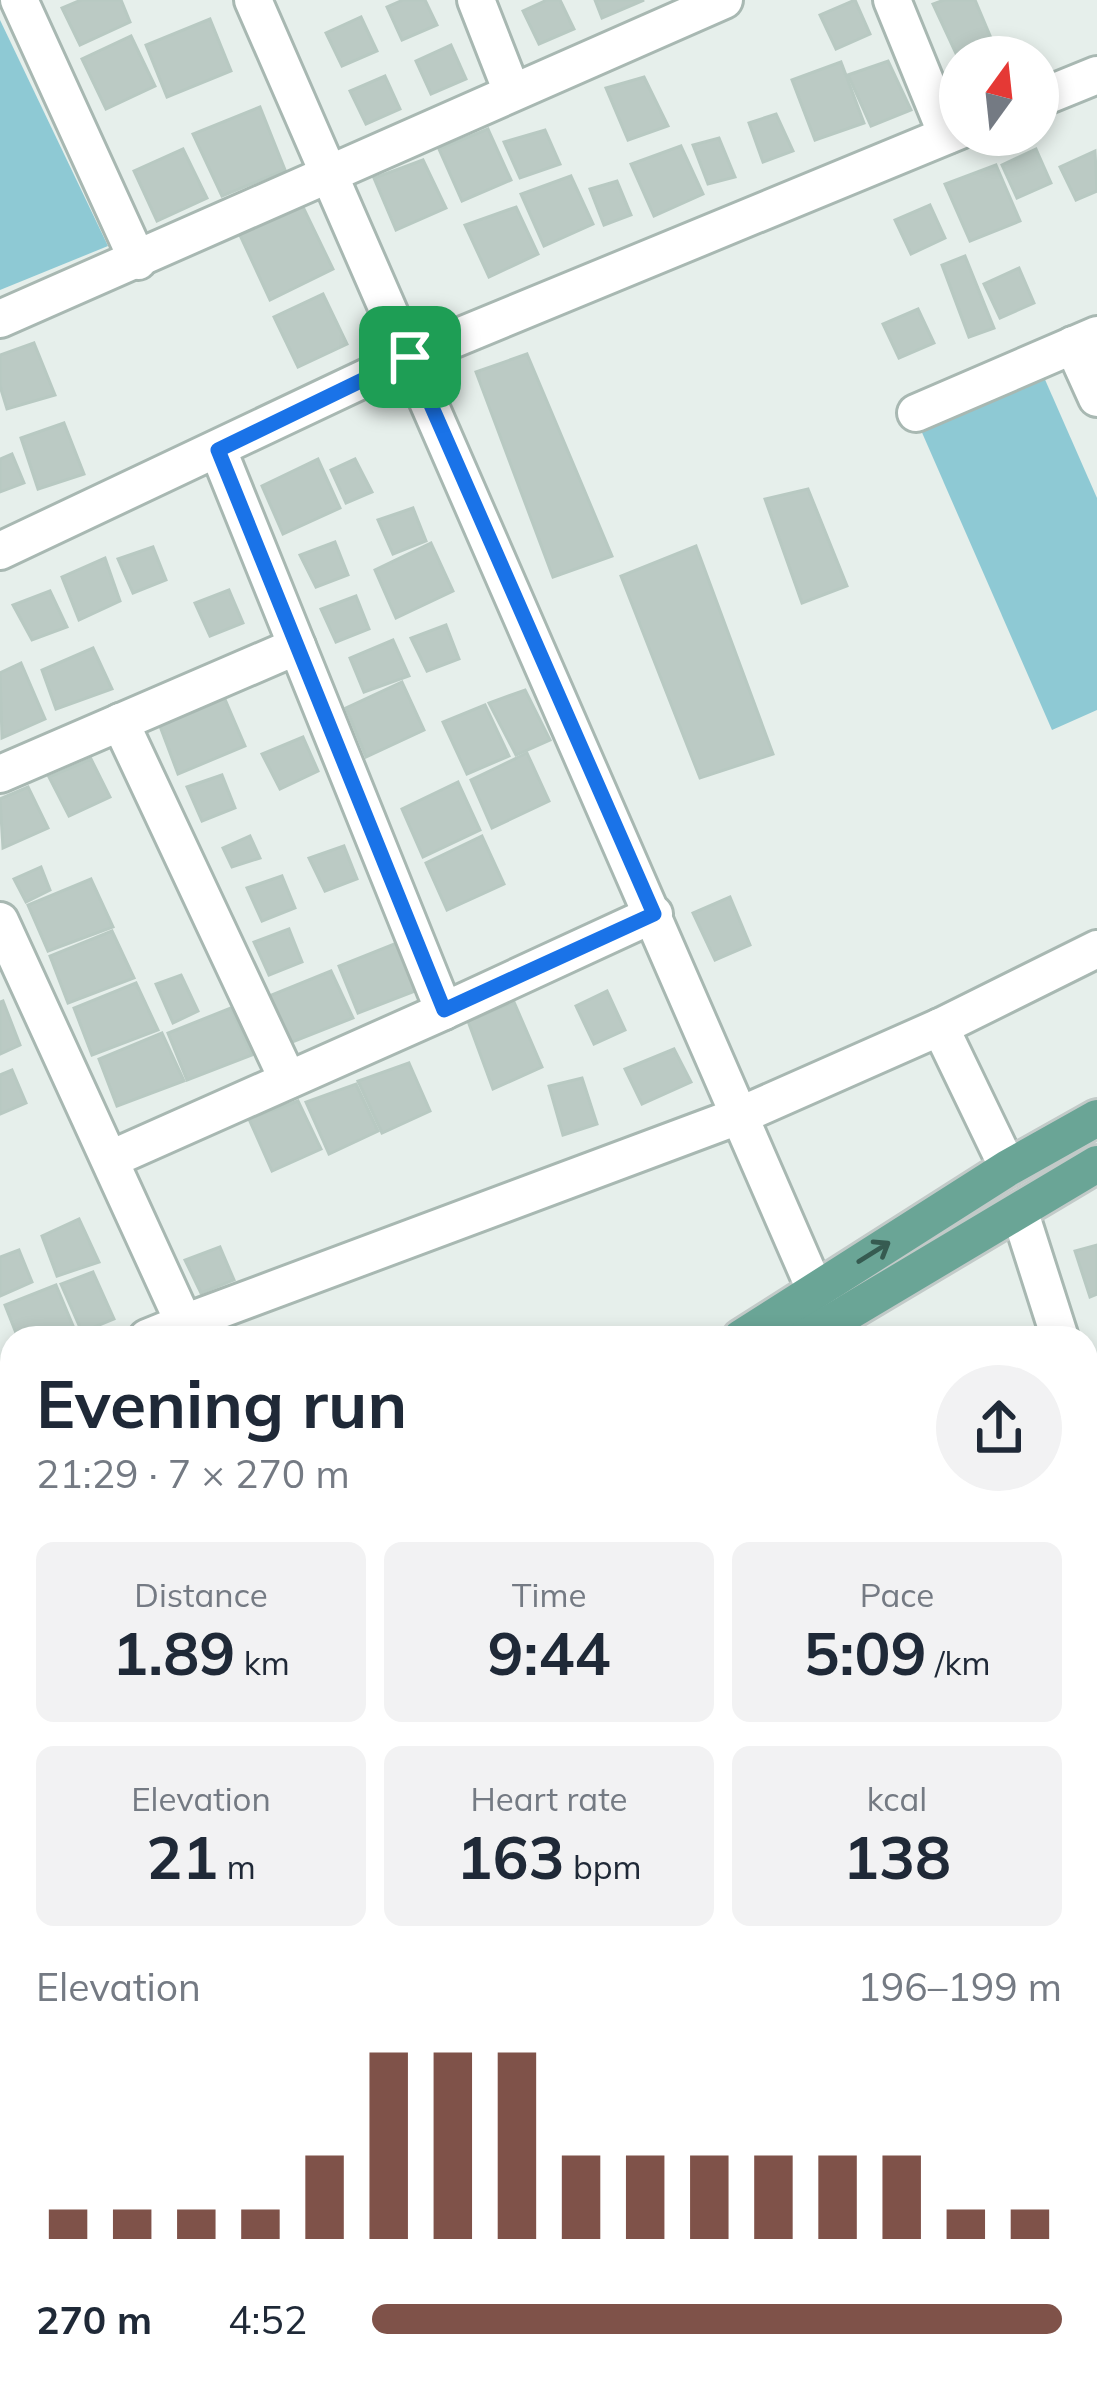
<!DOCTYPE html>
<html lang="en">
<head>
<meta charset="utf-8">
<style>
	:root { --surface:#fff; --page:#f2f2f3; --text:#1f2937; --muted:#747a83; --accent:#7f5249 }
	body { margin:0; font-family:Mulish,sans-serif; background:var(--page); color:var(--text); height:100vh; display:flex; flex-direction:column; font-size:45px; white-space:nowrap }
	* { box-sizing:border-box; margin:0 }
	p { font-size:39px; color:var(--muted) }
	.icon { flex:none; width:66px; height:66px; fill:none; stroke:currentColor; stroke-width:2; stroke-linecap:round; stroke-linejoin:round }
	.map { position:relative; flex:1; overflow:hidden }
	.details { position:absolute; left:0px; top:1326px; width:1098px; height:1065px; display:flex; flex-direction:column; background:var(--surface); border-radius:36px 36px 0 0; box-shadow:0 6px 18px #0003 }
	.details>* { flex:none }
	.needle { width:78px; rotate:15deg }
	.controls { position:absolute; left:939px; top:36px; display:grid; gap:24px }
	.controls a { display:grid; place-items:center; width:120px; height:120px; border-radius:50%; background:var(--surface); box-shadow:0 6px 18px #0003; font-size:60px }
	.pin { position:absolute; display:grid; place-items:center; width:102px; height:102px; color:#fff; margin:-51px; border-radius:24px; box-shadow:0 6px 18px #0006 }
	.round { display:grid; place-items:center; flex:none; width:126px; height:126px; border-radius:63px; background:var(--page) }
	.head { display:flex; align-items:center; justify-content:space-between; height:204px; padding:0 36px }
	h1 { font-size:66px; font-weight:700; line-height:90px }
	.stats { display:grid; grid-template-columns:repeat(3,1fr); gap:18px; height:204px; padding:12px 36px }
	.stats div { display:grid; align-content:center; border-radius:18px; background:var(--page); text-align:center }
	.stats b { font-size:60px; font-weight:700 }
	.stats small { font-size:33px; font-weight:400 }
	.stats p { font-size:33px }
	.chart { height:336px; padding:24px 36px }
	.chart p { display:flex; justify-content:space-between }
	.chart svg { width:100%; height:216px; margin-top:12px; stroke:var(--accent); stroke-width:6 }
	ul { padding:0 36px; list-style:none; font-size:39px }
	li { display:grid; grid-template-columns:192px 144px 1fr; align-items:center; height:90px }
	li i { height:30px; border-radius:15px; background:var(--accent) }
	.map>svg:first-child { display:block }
</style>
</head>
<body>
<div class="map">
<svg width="1097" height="2390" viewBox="0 0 1097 2390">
	<rect width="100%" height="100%" fill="#e6efeb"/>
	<!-- water -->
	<g fill="#8ec9d4">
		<path d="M0,20L108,246L0,290Z"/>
		<path d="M1043,375L1097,498V710L1052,730L920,428Z"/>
	</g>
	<!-- building -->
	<g fill="#bbcac4" stroke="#b8c9c2" stroke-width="3">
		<path d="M81,0H121L130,22L80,45L62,8Z"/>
		<path d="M403,0H425L437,25L402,40L387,7Z"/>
		<path d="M547,0H560L574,29L539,44L523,11Z"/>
		<path d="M595,0H644L602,18Z"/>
		<path d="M855,0L870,34L836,49L820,15Z"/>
		<path d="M944,0H975L999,57H960V62L933,4Z"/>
		<path d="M361,17L377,51L342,66L326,33Z"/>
		<path d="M210,19L231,71L167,97L146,45Z"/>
		<path d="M131,36L155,86L106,109L82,59Z"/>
		<path d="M451,45L466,79L431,94L416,61Z"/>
		<path d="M888,61L911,110L871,126L848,75Z"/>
		<path d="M841,62L864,123L815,140L792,80Z"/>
		<path d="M385,76L400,109L366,124L350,91Z"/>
		<path d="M644,77L668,126L628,140L606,88Z"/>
		<path d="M260,107L285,170L222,196L193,134Z"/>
		<path d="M776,114L793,151L763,162L749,123Z"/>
		<path d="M488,129L511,180L462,201L439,149Z"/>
		<path d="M545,130L560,164L520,178L504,142Z"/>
		<path d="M719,138L735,177L708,184L693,145Z"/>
		<path d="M681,146L703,194L654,216L631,164Z"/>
		<path d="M183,149L207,198L157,221L134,171Z"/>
		<path d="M1036,149L1051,183L1017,198L1002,165Z"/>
		<path d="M1095,151L1097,191L1076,200L1060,167Z"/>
		<path d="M423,160L446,208L396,230L374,178Z"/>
		<path d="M996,165L1020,221L970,241L945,184Z"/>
		<path d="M571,176L593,224L544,246L521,194Z"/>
		<path d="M617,181L631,215L604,225L590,189Z"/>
		<path d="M302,205L333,269L270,300L239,233Z"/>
		<path d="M930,205L945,238L911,254L895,220Z"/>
		<path d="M516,207L538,254L489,277L465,225Z"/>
		<path d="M965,256L994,328L969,337L942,265Z"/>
		<path d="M1019,268L1034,303L1000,318L984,284Z"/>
		<path d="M323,294L347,344L298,367L274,317Z"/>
		<path d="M918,309L934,343L899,358L883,324Z"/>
		<path d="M34,343L55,395L7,409L0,386V355Z"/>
		<path d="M527,354L612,556L553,577L476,372Z"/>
		<path d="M64,423L84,474L38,489L21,438Z"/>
		<path d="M12,454L24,483L0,492V459Z"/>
		<path d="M318,459L340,508L283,534L262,486Z"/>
		<path d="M355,459L372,492L346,503L331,470Z"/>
		<path d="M808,489L847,586L802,603L765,499Z"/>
		<path d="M413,508L426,541L393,554L378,520Z"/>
		<path d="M335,542L348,575L316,587L300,555Z"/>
		<path d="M431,543L453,591L396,618L375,570Z"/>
		<path d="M696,546L773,754L700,778L621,576Z"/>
		<path d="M153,547L166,580L133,593L118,559Z"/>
		<path d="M105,558L120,601L79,620L62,577Z"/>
		<path d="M229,590L243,623L210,636L195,603Z"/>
		<path d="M50,591L67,627L32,640L13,605Z"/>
		<path d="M356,596L369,629L336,642L321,609Z"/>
		<path d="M446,625L459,659L427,671L411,638Z"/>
		<path d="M393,640L409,676L364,692L350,658Z"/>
		<path d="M93,648L112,689L56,709L42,670Z"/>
		<path d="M21,663L45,719L2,738L0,673Z"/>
		<path d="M402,682L424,730L366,757L346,708Z"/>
		<path d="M525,690L550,740L516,755L489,703Z"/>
		<path d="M224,697L245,746L178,774L158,721Z"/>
		<path d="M485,705L509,756L467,774L443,722Z"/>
		<path d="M303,737L318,771L280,789L262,754Z"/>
		<path d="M527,753L549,801L492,828L471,780Z"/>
		<path d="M91,759L110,797L69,816L49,777Z"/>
		<path d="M222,775L235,808L202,821L187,787Z"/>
		<path d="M458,782L480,830L423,857L402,809Z"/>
		<path d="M28,787L48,828L3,848L0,799Z"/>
		<path d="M250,836L260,858L232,867L223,848Z"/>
		<path d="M482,836L504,884L447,910L426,863Z"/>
		<path d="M344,846L357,879L325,891L309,858Z"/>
		<path d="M41,867L50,890L26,902L14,879Z"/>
		<path d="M282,876L295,908L262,921L247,888Z"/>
		<path d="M91,879L113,927L48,951L28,905Z"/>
		<path d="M730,897L750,945L715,960L693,913Z"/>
		<path d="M289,929L302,962L269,975L254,942Z"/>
		<path d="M112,931L134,978L68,1003L50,956Z"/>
		<path d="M402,941L423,988L358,1013L339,966Z"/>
		<path d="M331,971L353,1018L287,1044L269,996Z"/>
		<path d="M181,975L198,1011L173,1023L156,984Z"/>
		<path d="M136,983L158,1030L92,1055L74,1008Z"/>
		<path d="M607,991L625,1030L594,1044L576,1006Z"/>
		<path d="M3,1001L20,1045L0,1054V1002Z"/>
		<path d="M514,1002L542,1067L493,1089L468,1021Z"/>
		<path d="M231,1008L252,1055L187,1080L168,1033Z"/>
		<path d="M162,1033L184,1081L117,1106L99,1059Z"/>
		<path d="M674,1049L691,1082L642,1104L625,1069Z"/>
		<path d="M409,1063L430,1111L382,1133L358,1081Z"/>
		<path d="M12,1070L26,1103L0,1114V1075Z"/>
		<path d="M582,1078L597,1124L563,1135L549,1086Z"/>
		<path d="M356,1084L378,1131L329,1154L306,1102Z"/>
		<path d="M298,1101L321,1149L272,1171L249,1119Z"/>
		<path d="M79,1219L99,1262L57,1276L42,1236Z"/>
		<path d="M1097,1245V1294L1090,1297L1075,1251Z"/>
		<path d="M220,1247L234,1280L201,1293L185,1260Z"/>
		<path d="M19,1250L32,1282L0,1296V1257Z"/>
		<path d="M93,1272L114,1319L82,1332L61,1284Z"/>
		<path d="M56,1285L76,1333L64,1338H18L5,1305Z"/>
		<path d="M1097,1642V1702L1086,1705V1645Z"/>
		<path d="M1097,1765V1808L1086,1775V1769Z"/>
		<path d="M5,1785L12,1817L0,1821V1786Z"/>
		<path d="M3,1830L12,1858V1874L0,1878Z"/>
		<path d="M1091,1906L1097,1926V1950L1086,1953V1908Z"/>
		<path d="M12,1951V1997L3,2000L0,1955Z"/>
		<path d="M1097,1967V2012L1086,2016V1971Z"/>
		<path d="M12,2001V2048L8,2050L0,2027V2005Z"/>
		<path d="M12,2163V2187L0,2190V2166Z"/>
		<path d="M12,2279V2318H10L0,2282Z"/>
		<path d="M1097,2352V2377L1075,2385L1073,2379H1086V2356Z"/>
		<path d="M255,2379H314L315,2381L284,2390H259Z"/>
		<path d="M342,2379H376L380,2390H346Z"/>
		<path d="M505,2379H528L532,2390H499L496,2382Z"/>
		<path d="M542,2379H587L591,2390H546Z"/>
		<path d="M760,2379L764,2390H727L757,2379Z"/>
		<path d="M1041,2379H1066L1068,2387L1045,2390Z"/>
	</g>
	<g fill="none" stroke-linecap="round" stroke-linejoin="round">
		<defs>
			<g id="minor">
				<path d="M19,0L138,261"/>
				<path d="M253,0L827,1317"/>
				<path d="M476,0L512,92"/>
				<path d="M892,0L947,135"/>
				<path d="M1038,99L1097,75"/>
				<path d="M0,319L724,0"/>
				<path d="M1073,345L1097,398"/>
				<path d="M916,413L1097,335"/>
				<path d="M0,551L410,357L960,130"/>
				<path d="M297,646L444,1011L654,914"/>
				<path d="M120,722L288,1080"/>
				<path d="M0,774L297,646L218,450"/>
				<path d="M0,921L184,1323L741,1115L940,1027L1097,949"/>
				<path d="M940,1027L1008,1168"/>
				<path d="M111,1159L444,1011"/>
				<path d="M1020,1213L1060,1338"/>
				<path d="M147,1338L184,1323"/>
				<path d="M0,1397L12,1392"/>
				<path d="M1086,1417L1097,1451"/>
				<path d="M0,1424L12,1448"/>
				<path d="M1086,2069L1097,2065"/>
				<path d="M1086,2168L1097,2197"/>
				<path d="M218,2379L221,2390"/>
				<path d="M466,2379L470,2390"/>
				<path d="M683,2379L686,2390"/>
				<path d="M917,2379L920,2390"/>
				<path d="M72,2390L106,2379"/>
			</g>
			<g id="primary">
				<path d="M741,1338L1008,1168L1097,1118"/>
				<path d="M805,1338L1097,1164"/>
				<path d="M0,1682L12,1679"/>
				<path d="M0,1723L12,1721"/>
			</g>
		</defs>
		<!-- minor casing -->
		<use href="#minor" stroke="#a8b8b2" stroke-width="42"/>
		<!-- primary casing -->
		<use href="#primary" stroke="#c2cac8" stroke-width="42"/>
		<!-- minor -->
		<use href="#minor" stroke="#fff" stroke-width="36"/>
		<!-- primary -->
		<use href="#primary" stroke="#6aa596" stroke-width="36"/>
	</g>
	<!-- one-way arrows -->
	<defs><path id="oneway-shaft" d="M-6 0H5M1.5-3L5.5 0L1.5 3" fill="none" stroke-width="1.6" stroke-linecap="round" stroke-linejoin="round" transform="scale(3)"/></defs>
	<use stroke="#365b51" href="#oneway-shaft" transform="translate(874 1252) rotate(-32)"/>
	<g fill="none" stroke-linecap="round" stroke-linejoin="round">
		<defs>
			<path id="route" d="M410,357L654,914L444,1010L218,450Z"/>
		</defs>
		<!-- route casing -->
		<use href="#route" stroke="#fff" stroke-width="24"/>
		<!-- route -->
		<use href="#route" stroke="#1a73e8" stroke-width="15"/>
	</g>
</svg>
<div class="controls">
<a><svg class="needle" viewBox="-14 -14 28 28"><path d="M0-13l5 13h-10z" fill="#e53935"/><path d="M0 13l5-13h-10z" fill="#747a83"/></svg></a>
</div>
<div class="pin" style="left:410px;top:357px;background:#1e9e55"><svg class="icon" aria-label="arrive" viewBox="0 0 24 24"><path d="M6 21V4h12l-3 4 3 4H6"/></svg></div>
<section class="details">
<div class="head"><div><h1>Evening run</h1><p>21:29 · 7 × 270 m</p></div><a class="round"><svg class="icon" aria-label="share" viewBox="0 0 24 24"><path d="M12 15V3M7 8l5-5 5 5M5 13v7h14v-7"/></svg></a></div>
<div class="stats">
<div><p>Distance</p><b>1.89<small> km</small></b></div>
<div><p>Time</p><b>9:44</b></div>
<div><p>Pace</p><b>5:09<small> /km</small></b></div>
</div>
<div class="stats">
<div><p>Elevation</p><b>21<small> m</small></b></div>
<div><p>Heart rate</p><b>163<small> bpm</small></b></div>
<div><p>kcal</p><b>138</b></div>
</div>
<div class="chart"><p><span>Elevation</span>196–199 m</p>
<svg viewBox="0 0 160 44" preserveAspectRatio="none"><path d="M5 44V38M15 44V38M25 44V38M35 44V38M45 44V27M55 44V6M65 44V6M75 44V6M85 44V27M95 44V27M105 44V27M115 44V27M125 44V27M135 44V27M145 44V38M155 44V38"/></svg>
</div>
<ul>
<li><b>270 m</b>4:52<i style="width:100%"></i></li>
</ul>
</section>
</div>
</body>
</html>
